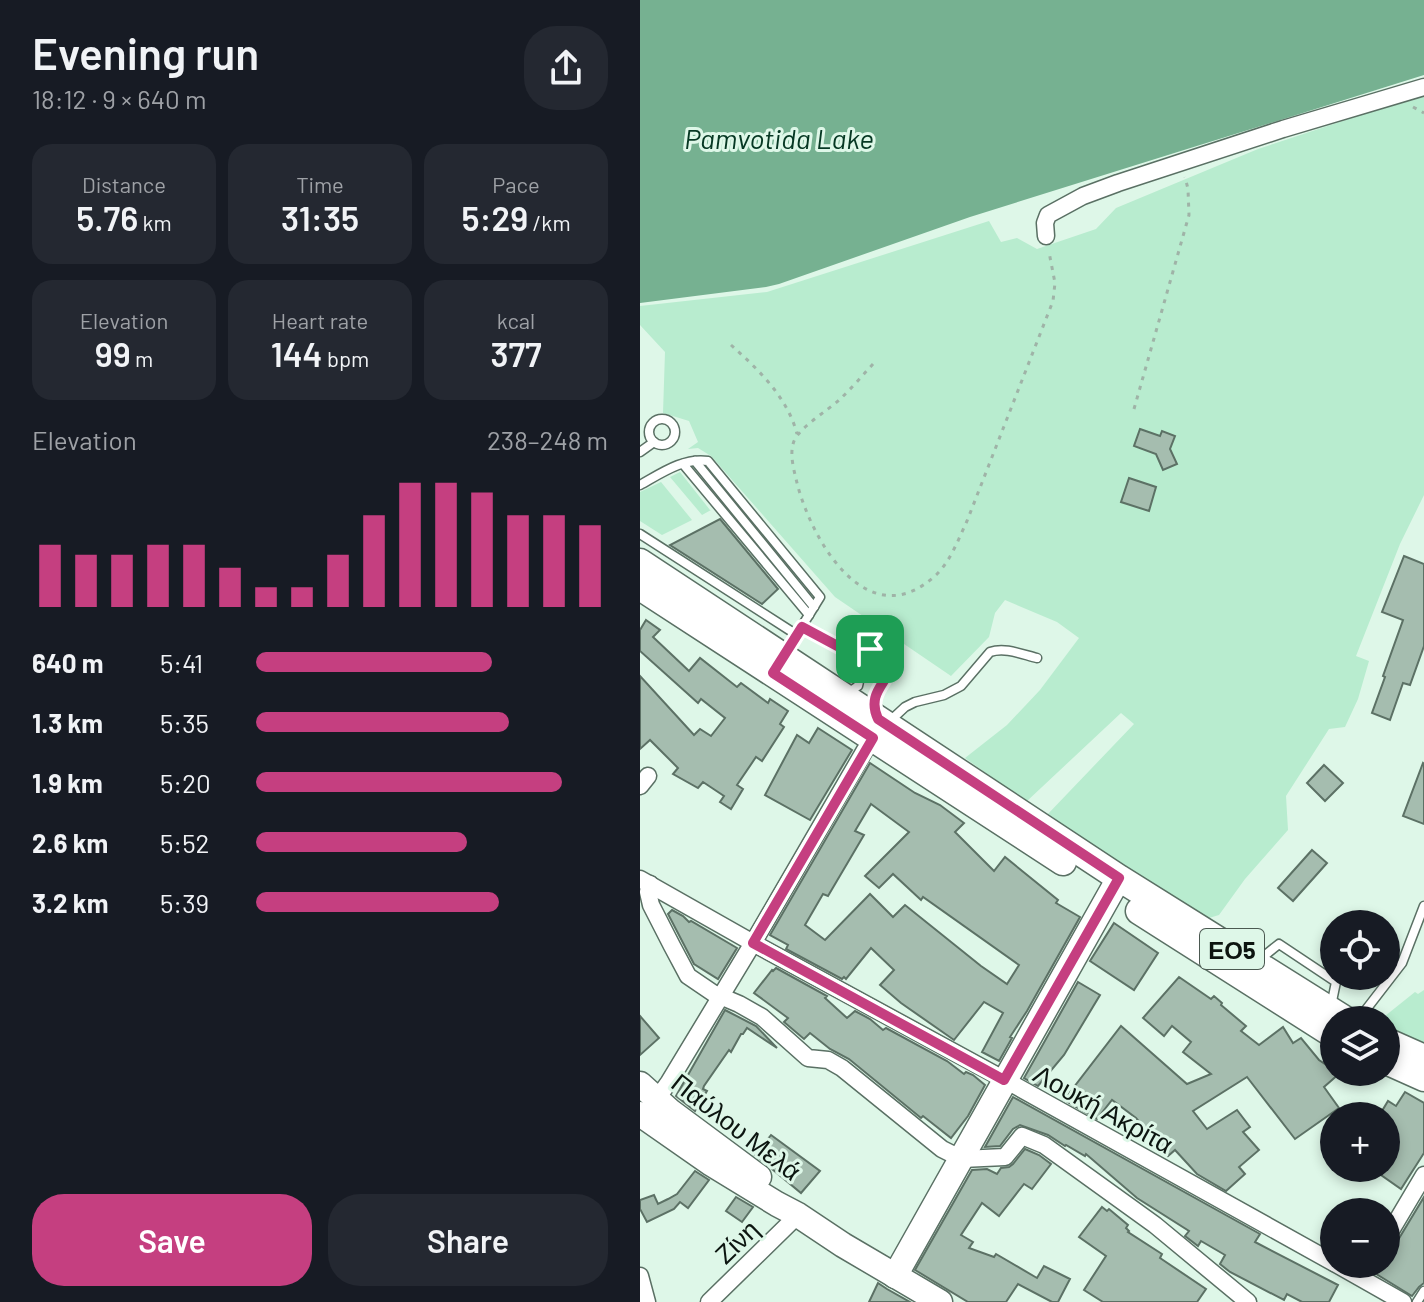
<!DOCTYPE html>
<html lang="en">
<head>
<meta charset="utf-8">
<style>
	:root { --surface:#171b24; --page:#242831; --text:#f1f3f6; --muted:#9ea1a6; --accent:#c53f80 }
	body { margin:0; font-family:Barlow,sans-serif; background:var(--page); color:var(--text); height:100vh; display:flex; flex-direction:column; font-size:30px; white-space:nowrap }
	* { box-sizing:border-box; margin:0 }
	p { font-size:26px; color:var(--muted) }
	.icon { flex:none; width:44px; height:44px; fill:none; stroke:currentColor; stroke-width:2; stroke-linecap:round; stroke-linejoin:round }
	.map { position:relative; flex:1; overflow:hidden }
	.drawer { display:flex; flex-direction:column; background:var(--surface); width:640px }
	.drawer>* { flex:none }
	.tools { position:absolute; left:680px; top:910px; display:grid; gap:16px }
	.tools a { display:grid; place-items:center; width:80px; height:80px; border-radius:50%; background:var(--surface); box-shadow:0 4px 12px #0003; font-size:40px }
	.pin { position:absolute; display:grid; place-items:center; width:68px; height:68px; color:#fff; margin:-34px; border-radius:16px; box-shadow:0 4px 12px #0006 }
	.round { display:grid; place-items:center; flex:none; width:84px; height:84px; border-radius:32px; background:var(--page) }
	.overview { display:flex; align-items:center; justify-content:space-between; height:136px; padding:0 32px }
	h1 { font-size:44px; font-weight:600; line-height:60px }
	.stats { display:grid; grid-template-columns:repeat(3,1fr); gap:12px; height:136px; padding:8px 32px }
	.stats div { display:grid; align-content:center; border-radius:20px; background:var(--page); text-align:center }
	.stats b { font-size:34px; font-weight:600 }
	.stats small { font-size:22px; font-weight:400 }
	.stats p { font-size:22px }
	.chart { height:224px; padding:16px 32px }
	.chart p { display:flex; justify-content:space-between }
	.chart svg { width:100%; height:144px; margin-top:8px; stroke:var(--accent); stroke-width:6 }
	.primary-button { display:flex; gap:16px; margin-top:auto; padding:16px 32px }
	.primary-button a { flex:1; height:92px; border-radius:32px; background:var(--accent); color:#fff; font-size:32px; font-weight:600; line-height:92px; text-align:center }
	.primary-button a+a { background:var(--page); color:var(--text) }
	ul { padding:0 32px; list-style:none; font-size:26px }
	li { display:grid; grid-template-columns:128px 96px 1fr; align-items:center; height:60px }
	li i { height:20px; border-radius:10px; background:var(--accent) }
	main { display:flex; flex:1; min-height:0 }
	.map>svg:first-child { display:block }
</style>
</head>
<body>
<main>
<section class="drawer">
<div class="overview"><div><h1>Evening run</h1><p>18:12 · 9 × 640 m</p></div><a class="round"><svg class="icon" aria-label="share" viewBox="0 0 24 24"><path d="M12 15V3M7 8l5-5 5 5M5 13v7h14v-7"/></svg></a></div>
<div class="stats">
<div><p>Distance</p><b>5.76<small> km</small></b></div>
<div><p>Time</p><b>31:35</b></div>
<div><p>Pace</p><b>5:29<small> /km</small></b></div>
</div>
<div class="stats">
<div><p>Elevation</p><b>99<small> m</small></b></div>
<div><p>Heart rate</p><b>144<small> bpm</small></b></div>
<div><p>kcal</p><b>377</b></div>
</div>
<div class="chart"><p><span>Elevation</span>238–248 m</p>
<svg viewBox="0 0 160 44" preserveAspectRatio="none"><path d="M5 44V25M15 44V28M25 44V28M35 44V25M45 44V25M55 44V32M65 44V38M75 44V38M85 44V28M95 44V16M105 44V6M115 44V6M125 44V9M135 44V16M145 44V16M155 44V19"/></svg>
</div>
<ul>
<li><b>640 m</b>5:41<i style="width:67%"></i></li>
<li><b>1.3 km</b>5:35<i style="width:72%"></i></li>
<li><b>1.9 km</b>5:20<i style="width:87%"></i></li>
<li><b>2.6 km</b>5:52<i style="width:60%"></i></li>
<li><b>3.2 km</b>5:39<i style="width:69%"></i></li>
</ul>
<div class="primary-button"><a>Save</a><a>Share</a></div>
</section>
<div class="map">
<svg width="784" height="1302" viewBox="0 0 784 1302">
	<rect width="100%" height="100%" fill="#def7e8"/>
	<!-- green -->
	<g fill="#b8eccf">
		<path d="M784,97V495L760,544L716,656L729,661L718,699L705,727L689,729L646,796L648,830L605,879L579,915L569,918L406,816L494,724L481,713L386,802L325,758L367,725L400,690L439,638L417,622L365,600L355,613L349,637L311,676L195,597L71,456L58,448L48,449L58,442L49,421L23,413L25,352L0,325V306L127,292L349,221L361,242L377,238L397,249L456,229L476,208L618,149L721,115Z"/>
		<path d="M40,472L70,510H71L62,515L30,477Z"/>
		<path d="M21,482L52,520L22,535L0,521V492Z"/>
		<path d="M784,990V1052L746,1034V1020H740L775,992L778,994Z"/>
	</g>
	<!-- water -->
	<path fill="#76b191" d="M0,0H784V75L330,217L139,284L126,287L0,303Z"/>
	<!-- building -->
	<g fill="#a5bdaf" stroke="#5c7165" stroke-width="2" fill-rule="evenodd">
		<path d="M500,429L520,436L522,431L535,436L530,449L537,464L523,470L516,454L494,446Z"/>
		<path d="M489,478L516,487L509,511L481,502Z"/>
		<path d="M80,519L138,589L122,604L30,545Z"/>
		<path d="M764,556L784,564V646L770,685L763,683L750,720L732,713L745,677L743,676L763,620L742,612Z"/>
		<path d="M6,620L20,630L13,637L49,671L60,658L97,687L101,683L128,703L130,699L148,711L140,724L144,727L122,761L116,757L97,785L103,789L91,809L80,802L84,796L63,782L58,788L33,774L38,768L10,740L0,749V676L54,735L60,729L71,736L85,718L61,699L58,703L0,651V630Z"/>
		<path d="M178,728L212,750L170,820L125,795L157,735L169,743Z"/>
		<path d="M230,763L275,793L300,805L324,823L315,832L354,871L365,857L418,900L416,903L440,917L387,1011L370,1037L372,1038L359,1061L342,1052L363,1013L344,1002L314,1040L261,1003L240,985L254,970L231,948L206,979L204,977L202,979L146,949L148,945L130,935ZM231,804L269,832L225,876L239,888L253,874L281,900L283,897L379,965L367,984L341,966L265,905L253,917L230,894L185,940L165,925L183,894L188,896L224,835L215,831Z"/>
		<path d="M783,763L784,764V824L763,816Z"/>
		<path d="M684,765L703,783L685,801L667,783Z"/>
		<path d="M672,850L687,863L653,901L638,888Z"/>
		<path d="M32,910L43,916L49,922L51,921L97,948L78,979L54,964L28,914Z"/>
		<path d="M474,923L518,953L494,990L450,961Z"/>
		<path d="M136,968L187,996L185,998L207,1018L215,1011L230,1019L243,1030L246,1028L307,1061L324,1074L326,1072L333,1075L345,1085L328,1116L311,1138L283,1116L281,1118L209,1059L190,1049L170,1033L164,1039L144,1022L148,1018L114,993L132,970L133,971Z"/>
		<path d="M539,977L571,999L574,996L582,1003L581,1005L606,1026L601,1031L619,1045L643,1027L653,1043L661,1038L679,1060L694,1070V1072L700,1073L684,1087L699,1108L655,1139L607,1077L553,1111L567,1129L597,1110L610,1127L603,1132L619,1150L599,1167L605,1174L586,1191L557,1174L535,1150L528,1156L496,1118L472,1100L457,1119L424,1100L481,1026L547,1084L571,1074L543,1052L551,1042L532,1026L524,1036L503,1018Z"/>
		<path d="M438,982L460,995L424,1055L398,1086L384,1078Z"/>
		<path d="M85,1010L116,1026L137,1048L107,1028L103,1034H101L91,1052L89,1050L64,1086L63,1089L67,1091L55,1111L36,1096Z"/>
		<path d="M0,1016L19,1038L0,1055Z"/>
		<path d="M765,1092L784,1103V1153L761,1189L731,1168H746V1116H739L748,1101L756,1106Z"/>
		<path d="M373,1097L620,1234L615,1242L698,1285L689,1302H662L647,1294L644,1300L590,1272L580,1264L585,1255L561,1241L558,1246L545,1236L549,1231L497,1198L446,1154L445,1156L426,1145L425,1146L408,1135L380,1125L373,1129L360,1146L345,1147Z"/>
		<path d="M131,1135L180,1171L161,1193L115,1155Z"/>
		<path d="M385,1149L399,1155L411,1164L392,1189L384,1184L359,1216L342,1203L321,1235L333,1242L329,1248L354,1257L356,1254L397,1278L404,1266L430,1279L418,1302H412L378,1284L366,1302H328L275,1270L332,1170L347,1169L357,1174L361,1168L369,1167L373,1164Z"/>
		<path d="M55,1171L69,1180L48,1208L40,1202L34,1209L7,1222L0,1209V1200L14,1195L18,1204L28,1199L37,1194Z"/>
		<path d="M96,1197L113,1207L102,1222L86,1211Z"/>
		<path d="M784,1197V1283L779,1287L772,1296L733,1272L738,1264H746V1250L755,1245Z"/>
		<path d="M462,1207L467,1211L469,1209L488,1225L486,1228L489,1231L488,1232L522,1254L520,1258L566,1289L557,1302H463L444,1290L466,1256L439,1237Z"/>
		<path d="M238,1283L247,1289L270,1302H229Z"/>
	</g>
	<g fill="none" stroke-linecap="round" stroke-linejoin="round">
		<defs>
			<g id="lane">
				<circle cx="22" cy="432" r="13"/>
				<path d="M0,452L14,442"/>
				<path d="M55,461L174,607"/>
				<path d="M43,464L169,615"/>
				<path d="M0,485C20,474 44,457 68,461L180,597L146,652"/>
				<path d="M0,534L157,635"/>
				<path d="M209,692L218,686C222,674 214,665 221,654C227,650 233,647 240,650C262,660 243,680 237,691C233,698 233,704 234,711"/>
				<path d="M250,721L265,707L275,702L304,695L321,686L350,652C365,647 381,654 397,658"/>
				<path d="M619,960L639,944L696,982L691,1006"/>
				<path d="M718,1020L762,963L784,906"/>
				<path d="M777,1302L784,1291"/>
			</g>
			<g id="street">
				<path d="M406,236L405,223L408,215L443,196L478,183L643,129L784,87"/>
				<path d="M0,786L8,776"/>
				<path d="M0,879L113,943L367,1081L694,1263"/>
				<path d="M10,884L8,892L11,905L32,946L48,976L73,993L99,1004L122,1017L168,1058L188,1060L202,1068L302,1149L322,1159L365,1157L382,1136L404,1145L515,1225L608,1302"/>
				<path d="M11,1107L29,1082L113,943L225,750L237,734"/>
				<path d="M746,1239L784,1175"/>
				<path d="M696,1264L763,1302"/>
				<path d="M0,1276L7,1302"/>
				<path d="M69,1302L158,1215"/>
			</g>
			<g id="secondary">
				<path d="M0,1084L30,1111L119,1177"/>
				<path d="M0,1114L70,1163L137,1204L158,1215L203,1245L300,1302"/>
				<path d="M255,1276L479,878"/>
			</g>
			<g id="primary">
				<path d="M0,562L479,878L706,1020"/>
				<path d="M0,587L423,862"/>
				<path d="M499,911L694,1035"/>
				<path d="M746,1041L784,1058"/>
				<path d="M746,1061L784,1078"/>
			</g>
		</defs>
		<!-- lane casing -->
		<use href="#lane" stroke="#5a7064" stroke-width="11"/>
		<!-- street casing -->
		<use href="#street" stroke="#5a7064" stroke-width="19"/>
		<!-- secondary casing -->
		<use href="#secondary" stroke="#5a7064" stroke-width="27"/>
		<!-- primary casing -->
		<use href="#primary" stroke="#5a7064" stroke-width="29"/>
		<!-- path -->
		<g stroke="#9fb3a7" stroke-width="3" stroke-dasharray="4 6" stroke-linecap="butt">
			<path d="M773,107L784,113"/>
			<path d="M91,345C118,369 148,398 157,434"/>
			<path d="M233,364C222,376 211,389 199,400C187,411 160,427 154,441C149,454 154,470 157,483C172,542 229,639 297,574C311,560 319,538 327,521L413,301L415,283L409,252"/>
			<path d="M494,409L549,215L548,189L545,177"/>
			<path d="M172,633L212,654"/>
		</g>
		<!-- lane -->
		<use href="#lane" stroke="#fff" stroke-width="8"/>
		<!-- street -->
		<use href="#street" stroke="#fff" stroke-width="16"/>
		<!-- secondary -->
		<use href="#secondary" stroke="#fff" stroke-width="24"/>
		<!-- primary -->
		<use href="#primary" stroke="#fff" stroke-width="26"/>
	</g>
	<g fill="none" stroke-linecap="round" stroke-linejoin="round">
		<defs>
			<path id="route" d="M162,627L218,657L228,650L242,651C267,677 222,684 238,719L479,878L364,1080L113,943L233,738L133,673Z"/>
		</defs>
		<!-- route casing -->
		<use href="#route" stroke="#fff" stroke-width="16"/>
		<!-- route -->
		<use href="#route" stroke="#c53f80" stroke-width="10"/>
	</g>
	<g text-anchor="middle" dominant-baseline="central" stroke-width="6" stroke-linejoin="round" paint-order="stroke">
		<!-- shield labels -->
		<rect fill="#def7e8" stroke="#4b5951" stroke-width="2" x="560" y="929" width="64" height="40" rx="6"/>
		<g font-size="24" font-weight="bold" fill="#0c1510">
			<text x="592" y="949">ΕΟ5</text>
		</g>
		<!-- street labels -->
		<g font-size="26" fill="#0c1510" stroke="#def7e8">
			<text transform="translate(464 1108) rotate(29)">Λουκή Ακρίτα</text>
			<text transform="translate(97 1126) rotate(38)">Παύλου Μελά</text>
			<text transform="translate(96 1241) rotate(-44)">Ζίνη</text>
		</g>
		<!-- water labels -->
		<g font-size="28" font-style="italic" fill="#063823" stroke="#def7e8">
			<text x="139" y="138">Pamvotida Lake</text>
		</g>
	</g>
</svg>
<div class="tools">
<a><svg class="icon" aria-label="locate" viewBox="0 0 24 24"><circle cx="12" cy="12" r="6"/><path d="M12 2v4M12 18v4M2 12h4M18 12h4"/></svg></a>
<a><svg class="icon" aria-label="layers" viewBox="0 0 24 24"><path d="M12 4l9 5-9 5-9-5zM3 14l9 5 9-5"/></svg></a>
<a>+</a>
<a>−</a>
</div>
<div class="pin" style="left:230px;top:649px;background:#1e9e55"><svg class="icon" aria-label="arrive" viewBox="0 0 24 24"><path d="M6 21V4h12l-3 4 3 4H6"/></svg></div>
</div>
</main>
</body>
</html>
